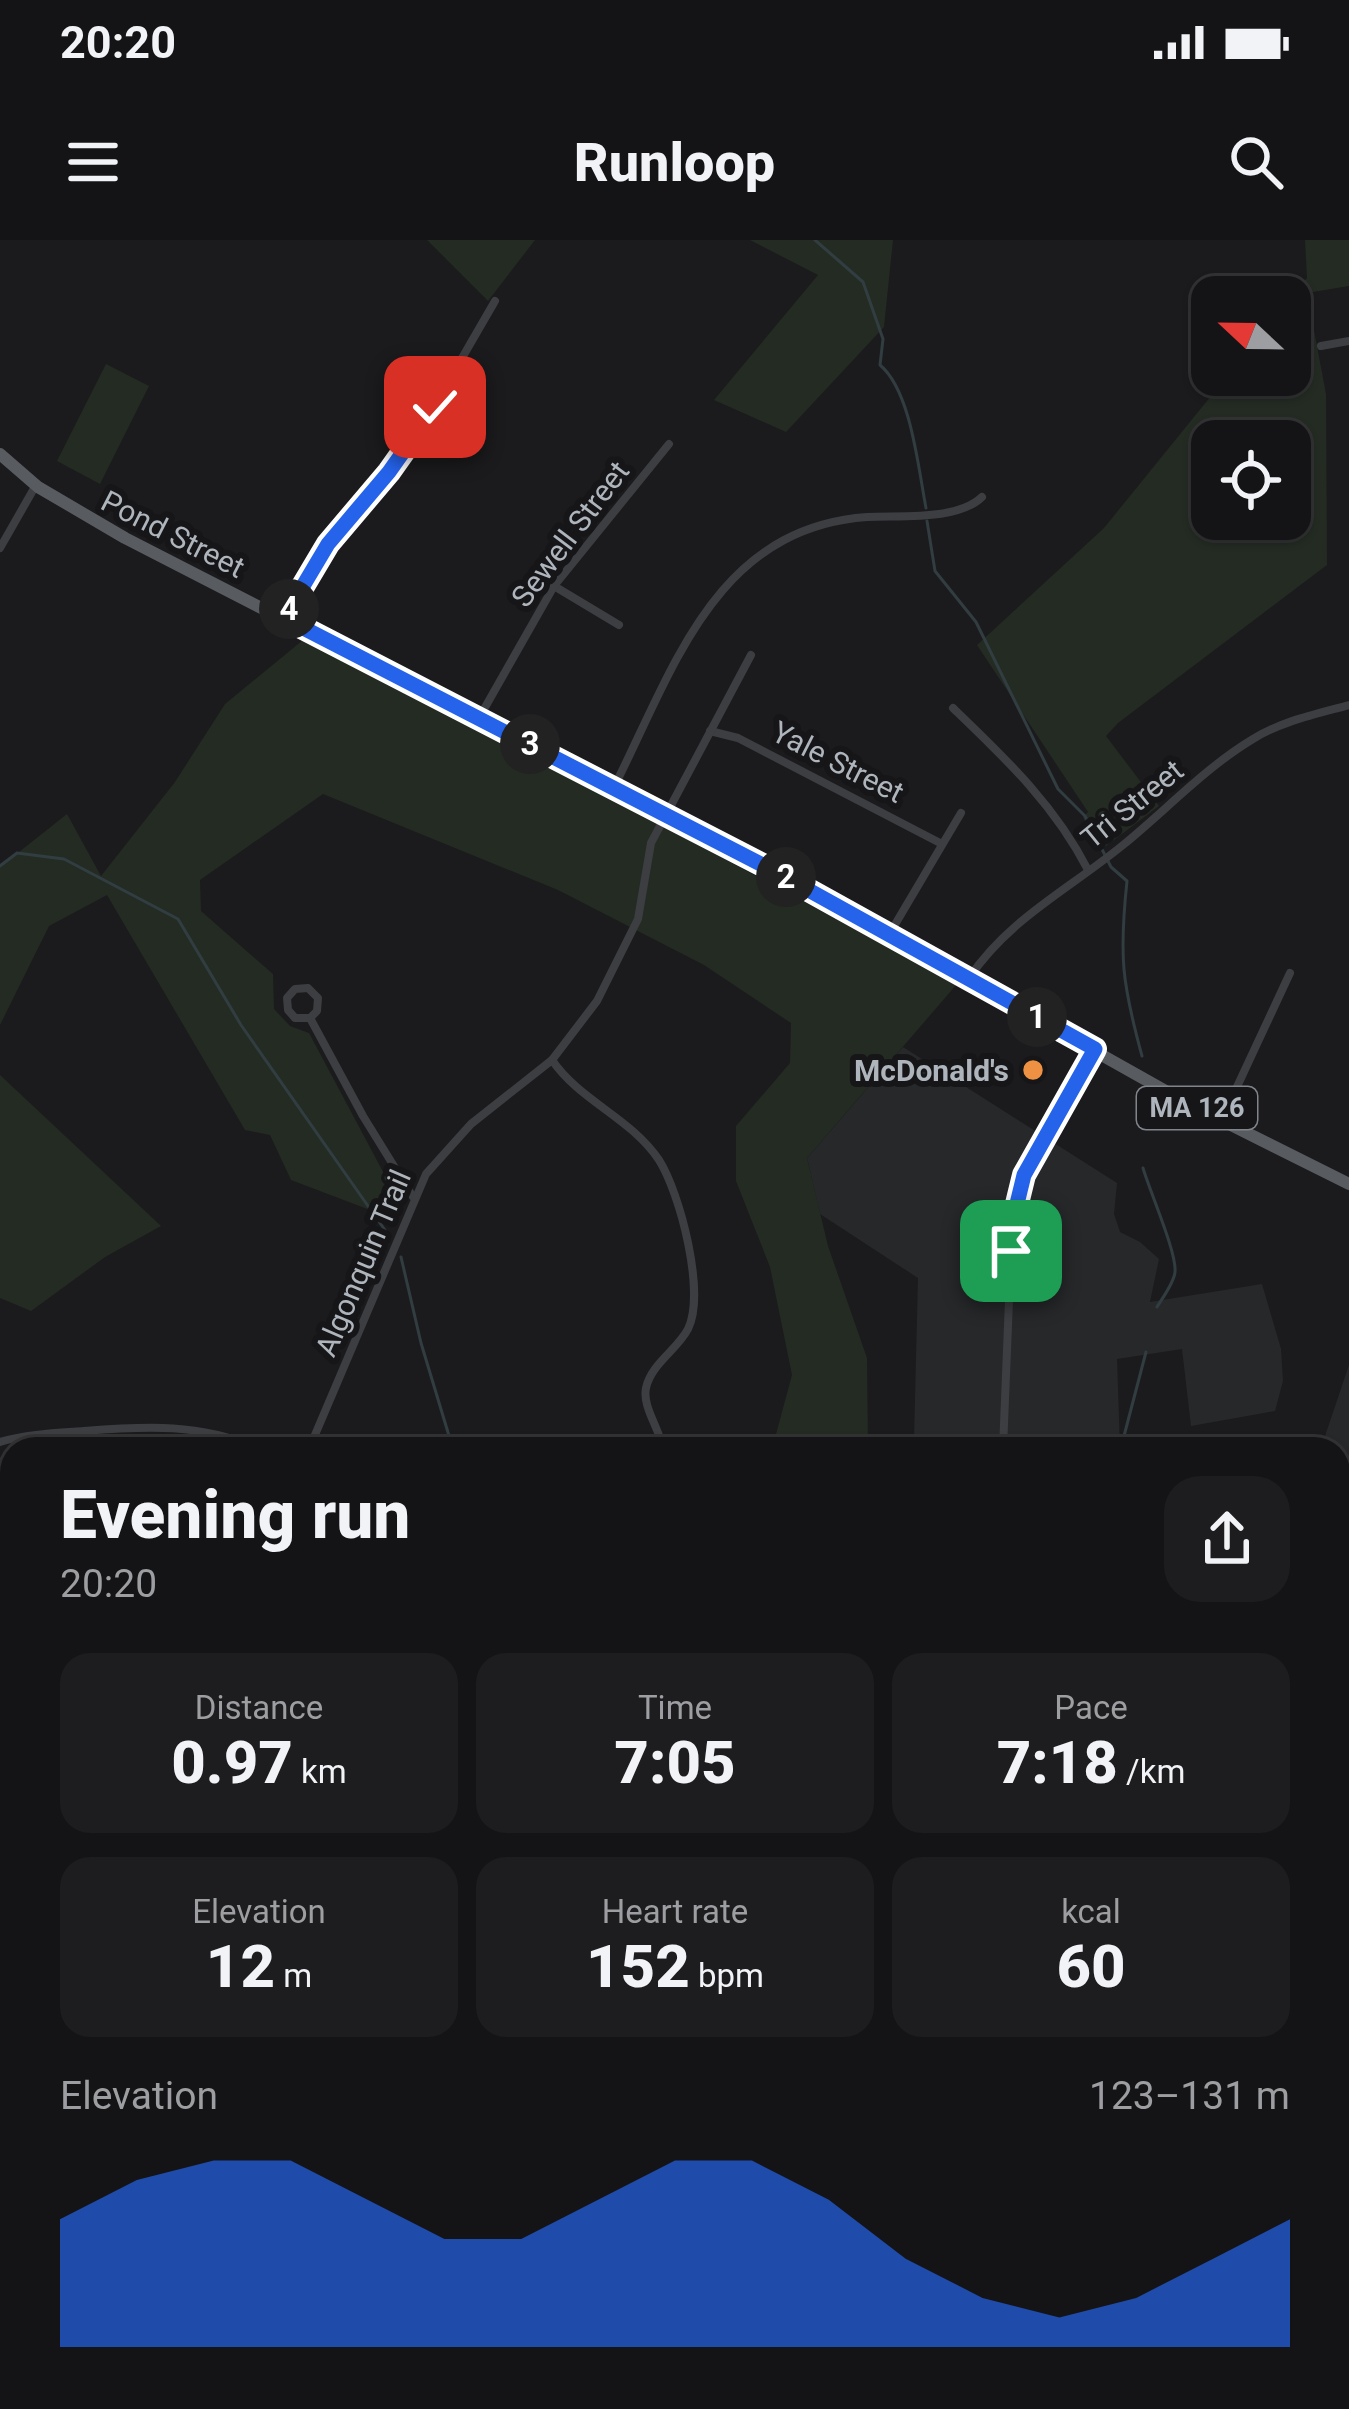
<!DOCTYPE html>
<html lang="en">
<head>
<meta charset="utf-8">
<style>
	:root { --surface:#141416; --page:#1d1d1f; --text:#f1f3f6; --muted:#9d9ea1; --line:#333335; --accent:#2563eb }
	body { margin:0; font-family:Roboto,sans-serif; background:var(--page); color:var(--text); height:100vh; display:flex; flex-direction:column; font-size:45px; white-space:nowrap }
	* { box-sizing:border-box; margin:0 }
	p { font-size:39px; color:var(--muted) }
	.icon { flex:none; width:66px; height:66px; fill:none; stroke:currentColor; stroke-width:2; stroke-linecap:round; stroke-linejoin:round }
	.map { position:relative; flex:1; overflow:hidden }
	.drawer { position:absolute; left:0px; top:1197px; width:1350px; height:972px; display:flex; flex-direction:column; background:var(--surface); border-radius:36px 36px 0 0; box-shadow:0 3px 9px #0004,0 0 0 3px var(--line) }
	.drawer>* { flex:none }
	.needle { width:78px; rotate:292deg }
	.buttons { position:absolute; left:1191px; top:36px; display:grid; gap:24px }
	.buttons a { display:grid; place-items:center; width:120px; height:120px; border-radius:24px; background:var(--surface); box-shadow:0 3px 9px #0004,0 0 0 3px var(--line); font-size:60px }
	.pin { position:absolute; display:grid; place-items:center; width:102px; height:102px; color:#fff; margin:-51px; border-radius:24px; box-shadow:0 6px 18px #0006 }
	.km { position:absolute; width:60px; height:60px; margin:-30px; border-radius:50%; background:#222; color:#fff; font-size:33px; line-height:60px; text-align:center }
	.round { display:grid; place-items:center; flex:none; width:126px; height:126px; border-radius:36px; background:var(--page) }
	.overview { display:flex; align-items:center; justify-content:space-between; height:204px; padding:0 60px }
	h1 { font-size:66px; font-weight:800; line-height:90px }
	.stats { display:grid; grid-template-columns:repeat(3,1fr); gap:18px; height:204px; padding:12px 60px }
	.stats div { display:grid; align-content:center; border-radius:30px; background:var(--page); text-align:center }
	.stats b { font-size:60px; font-weight:800 }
	.stats small { font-size:33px; font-weight:400 }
	.stats p { font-size:33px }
	.chart { height:336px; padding:24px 60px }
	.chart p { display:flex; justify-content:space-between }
	.chart svg { width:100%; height:216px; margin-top:12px; fill:var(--accent); opacity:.7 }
	.status { display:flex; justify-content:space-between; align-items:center; height:84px; padding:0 60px; background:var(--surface); direction:ltr }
	.status svg { height:33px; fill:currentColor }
	header { display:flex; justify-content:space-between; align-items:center; height:156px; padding:0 60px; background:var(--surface); font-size:54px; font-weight:800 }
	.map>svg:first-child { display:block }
</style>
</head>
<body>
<div class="status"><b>20:20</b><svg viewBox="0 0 49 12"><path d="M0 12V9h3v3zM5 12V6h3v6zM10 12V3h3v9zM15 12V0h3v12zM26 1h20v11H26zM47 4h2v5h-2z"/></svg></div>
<header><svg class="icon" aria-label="menu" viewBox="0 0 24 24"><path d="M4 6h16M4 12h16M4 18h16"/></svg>Runloop<svg class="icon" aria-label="search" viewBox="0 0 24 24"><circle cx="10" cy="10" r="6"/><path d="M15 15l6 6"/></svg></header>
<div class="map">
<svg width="1349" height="2169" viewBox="0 0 1349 2169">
	<rect width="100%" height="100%" fill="#1b1b1d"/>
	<!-- built -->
	<g fill="#27282a">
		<path d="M903,807L1117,943L1114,974L1120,992L1140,1002L1159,1019L1150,1062L1262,1044L1281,1109L1283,1141L1275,1171L1191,1186L1182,1109L1117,1119L1120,1209H868V1196L914,1199L918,1038L820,974L807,918Z"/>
		<path d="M1349,1125V1761L1338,1780V1209H1316L1323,1202Z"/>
	</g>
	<!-- green -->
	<g fill="#232b23" fill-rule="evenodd">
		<path d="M427,0H535L488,61Z"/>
		<path d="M750,0H893L884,87L786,192L714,160L818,35Z"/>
		<path d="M1305,0H1349V46L1307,53L1326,154L1327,325L1118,483L1106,496L1159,566L1098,612L1083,577L1088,572L977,405L1104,288L1228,135H1290V59L1307,38ZM1212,201H1290V279H1212Z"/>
		<path d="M106,124L149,146L100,244L57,221Z"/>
		<path d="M303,400L602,553L957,744L807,918L828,1006L867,1118L868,1209H772L792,1135L770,1027L736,941V886L790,823L791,783L704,725L558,650L323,554L200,640L201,671L273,734L274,769L290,786L309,793L397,958L391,978L291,940L270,895L245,890L107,655L49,686L0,785V627L67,574L101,636L175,542L225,464Z"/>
		<path d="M0,835L161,986L105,1017L31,1071L0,1058Z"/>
	</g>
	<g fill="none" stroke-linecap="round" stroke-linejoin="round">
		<!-- stream -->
		<g stroke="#313d41" stroke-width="3">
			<path d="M815,0L863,42L883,99L880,125C911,151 918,227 926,268"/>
			<path d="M927,281L935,331L976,382L1058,549L1085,576L1111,627L1127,641C1119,716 1122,743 1142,816"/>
			<path d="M0,626L17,613L64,619L178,679L241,785L387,993"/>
			<path d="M1143,928C1150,952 1177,1013 1175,1032C1174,1043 1163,1057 1157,1067"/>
			<path d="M401,1017L421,1103L453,1209"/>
			<path d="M1127,1209L1124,1196L1146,1112"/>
			<path d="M0,1623L12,1611"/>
			<path d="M167,2157L173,2169"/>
		</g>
		<!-- minor -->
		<g stroke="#3c3e42" stroke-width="8">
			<path d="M1321,106L1349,101"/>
			<path d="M0,308L36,245"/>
			<path d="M554,346L619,385"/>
			<path d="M284,378L340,286L378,247L425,182L495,61"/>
			<path d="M953,468C1005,518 1055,565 1088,630"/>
			<path d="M479,478L554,346L669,204"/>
			<path d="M710,491L738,498L942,604"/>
			<path d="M614,547C673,431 714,288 867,277C900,275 957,281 982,257"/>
			<path d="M890,693L961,573"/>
			<path d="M969,738C1010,678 1068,650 1123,605C1165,571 1206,527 1253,499C1282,481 1316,474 1349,465"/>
			<path d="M310,778H295L288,770L287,758L295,749L308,748L318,758L317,771L310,778L363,876L413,957"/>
			<path d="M552,820C580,861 631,878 659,920C680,953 706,1053 688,1089C677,1110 651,1124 646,1148C642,1167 660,1189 663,1209"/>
			<path d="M1222,879L1290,733"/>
			<path d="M0,1202C27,1194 56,1193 84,1191C146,1186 201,1183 260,1209"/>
			<path d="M309,1209L426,934L471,884L552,820L597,761L638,679L651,603L751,415"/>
			<path d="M1003,1209L1011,1011L1019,949L1094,811"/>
			<path d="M0,1776L12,1775"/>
			<path d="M1338,2098L1349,2099"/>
			<path d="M350,2169L359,2157"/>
			<path d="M762,2169L769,2157"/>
			<path d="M938,2169L946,2157"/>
		</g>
		<!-- tertiary -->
		<path stroke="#3c3e42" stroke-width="10" d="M0,1489L12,1487"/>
		<!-- secondary -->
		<g stroke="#4a4e52" stroke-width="10">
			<path d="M1338,1819L1349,1799"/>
			<path d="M1105,2169L1109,2157"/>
		</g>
		<!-- primary -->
		<path stroke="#585c61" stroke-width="12" d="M0,214L38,247L125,298L776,632L1187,863L1349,944"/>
	</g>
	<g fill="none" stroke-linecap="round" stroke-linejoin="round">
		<defs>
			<path id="route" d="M435,167L389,232L328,304L284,378L776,632L1095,809L1024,935L1014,976L1011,1011"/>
		</defs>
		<!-- route casing -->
		<use href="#route" stroke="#fff" stroke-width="24"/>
		<!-- route -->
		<use href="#route" stroke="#2563eb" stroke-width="15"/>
	</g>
	<!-- markers -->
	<circle fill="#ee9142" stroke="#161618" stroke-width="4.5" cx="1033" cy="830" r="12"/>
	<g text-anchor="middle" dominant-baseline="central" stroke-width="12" stroke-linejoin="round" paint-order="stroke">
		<!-- shield labels -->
		<rect fill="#161618" stroke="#80858b" stroke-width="3" x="1137" y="847" width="120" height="42" rx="9"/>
		<g font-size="27" font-weight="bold" fill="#aeb5bc">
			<text x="1197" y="868">MA 126</text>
		</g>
		<!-- street labels -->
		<g font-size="30" fill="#aeb5bc" stroke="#161618">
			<text transform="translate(173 294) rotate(27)">Pond Street</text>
			<text transform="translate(570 294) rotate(-53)">Sewell Street</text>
			<text transform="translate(838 522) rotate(27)">Yale Street</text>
			<text transform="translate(1132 564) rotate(-39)">Tri Street</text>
			<text transform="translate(363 1023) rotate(-67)">Algonquin Trail</text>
		</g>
		<!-- poi labels -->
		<g font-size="30" font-weight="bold" fill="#aeb5bc" stroke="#161618" text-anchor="end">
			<text x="1009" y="830">McDonald's</text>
		</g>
	</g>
</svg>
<div class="buttons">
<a><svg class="needle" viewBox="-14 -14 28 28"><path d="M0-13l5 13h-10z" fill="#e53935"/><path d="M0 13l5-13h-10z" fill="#9d9ea1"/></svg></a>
<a><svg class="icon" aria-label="locate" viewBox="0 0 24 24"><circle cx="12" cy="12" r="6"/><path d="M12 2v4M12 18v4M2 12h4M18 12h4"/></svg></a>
</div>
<div class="pin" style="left:1011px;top:1011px;background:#1e9e55"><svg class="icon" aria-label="arrive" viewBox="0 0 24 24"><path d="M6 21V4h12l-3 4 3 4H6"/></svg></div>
<div class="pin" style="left:435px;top:167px;background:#d93025"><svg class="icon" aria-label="check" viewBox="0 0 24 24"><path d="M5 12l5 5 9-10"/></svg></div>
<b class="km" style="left:1037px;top:777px">1</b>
<b class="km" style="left:786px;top:637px">2</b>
<b class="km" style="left:530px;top:504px">3</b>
<b class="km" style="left:289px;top:369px">4</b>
<section class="drawer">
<div class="overview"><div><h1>Evening run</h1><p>20:20</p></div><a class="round"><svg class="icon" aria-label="share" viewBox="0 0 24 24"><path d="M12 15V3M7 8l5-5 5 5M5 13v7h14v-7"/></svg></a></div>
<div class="stats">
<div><p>Distance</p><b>0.97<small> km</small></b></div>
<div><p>Time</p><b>7:05</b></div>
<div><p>Pace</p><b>7:18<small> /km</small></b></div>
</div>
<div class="stats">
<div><p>Elevation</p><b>12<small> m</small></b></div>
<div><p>Heart rate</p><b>152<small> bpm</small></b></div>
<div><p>kcal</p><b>60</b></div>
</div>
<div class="chart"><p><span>Elevation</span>123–131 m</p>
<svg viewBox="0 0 160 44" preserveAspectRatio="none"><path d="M0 44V18L10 10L20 6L30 6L40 14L50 22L60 22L70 14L80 6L90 6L100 14L110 26L120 34L130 38L140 34L150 26L160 18V44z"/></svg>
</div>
</section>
</div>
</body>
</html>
